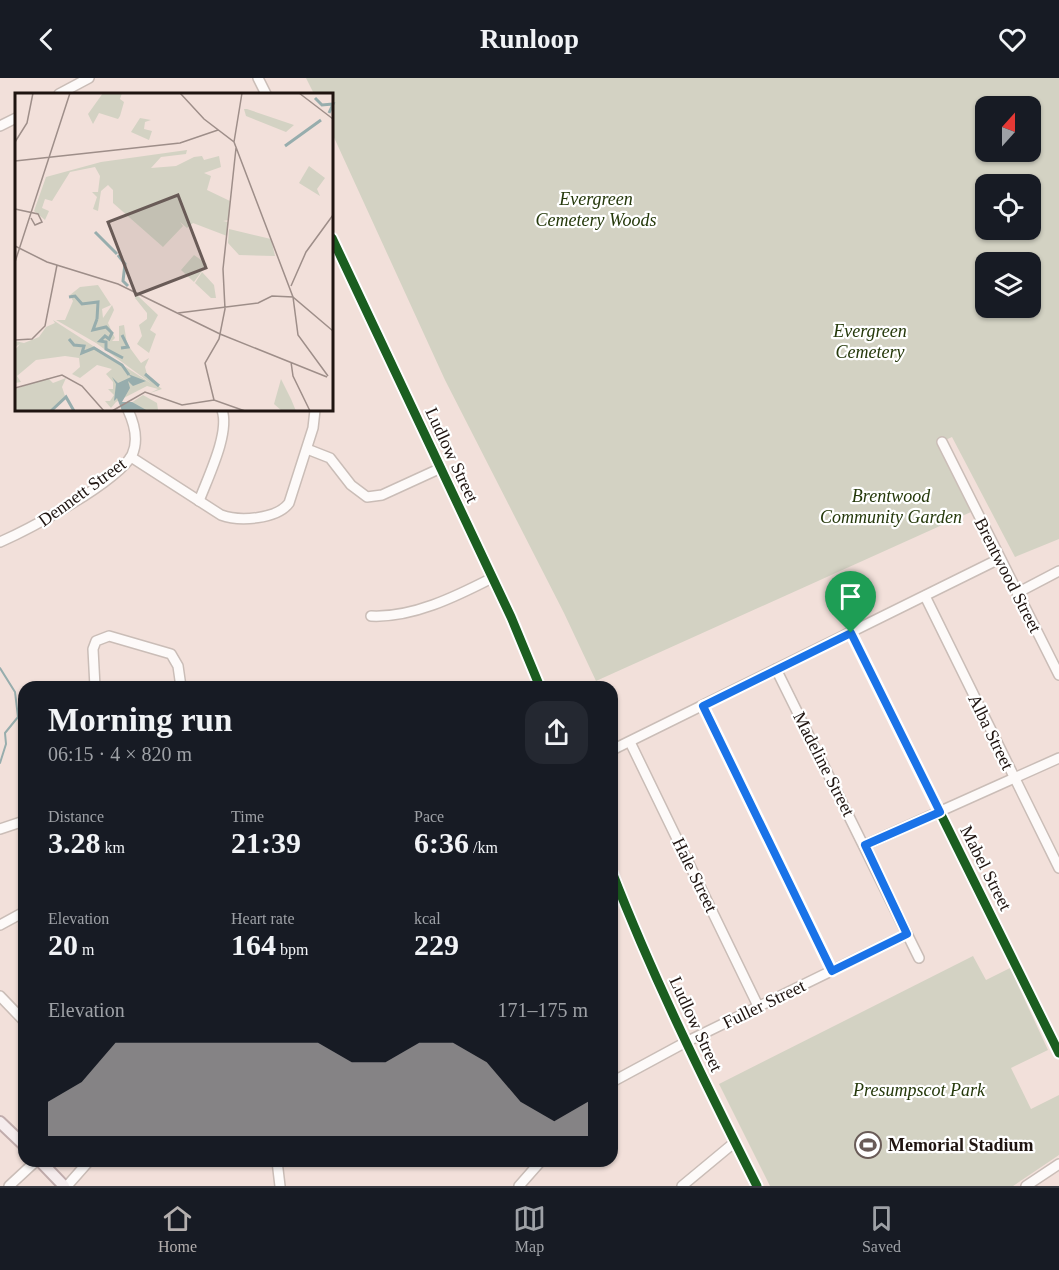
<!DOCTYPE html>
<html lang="en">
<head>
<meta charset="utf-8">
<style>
	:root { --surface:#171b24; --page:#242831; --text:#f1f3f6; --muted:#9ea1a6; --line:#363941; --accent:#b4afae }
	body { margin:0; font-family:"Times New Roman",serif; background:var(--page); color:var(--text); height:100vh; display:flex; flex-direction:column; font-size:22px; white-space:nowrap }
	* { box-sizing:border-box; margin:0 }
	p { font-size:20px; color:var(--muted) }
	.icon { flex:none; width:33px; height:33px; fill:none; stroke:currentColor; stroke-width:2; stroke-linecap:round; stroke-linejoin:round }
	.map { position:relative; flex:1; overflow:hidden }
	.side { position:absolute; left:18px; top:603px; width:600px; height:486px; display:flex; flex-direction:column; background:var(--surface); border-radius:18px; box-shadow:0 2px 4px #0004 }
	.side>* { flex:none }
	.needle { width:39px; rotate:21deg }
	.fabs { position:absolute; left:975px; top:18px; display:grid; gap:12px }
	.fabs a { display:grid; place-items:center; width:66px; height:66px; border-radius:12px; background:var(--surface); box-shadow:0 2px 4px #0004; font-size:30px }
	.pin { position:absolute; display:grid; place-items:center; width:51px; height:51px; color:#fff; margin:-62px -26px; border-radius:50% 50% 50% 0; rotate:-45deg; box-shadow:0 0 6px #0007 }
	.pin .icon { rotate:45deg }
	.round { display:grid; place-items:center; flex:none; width:63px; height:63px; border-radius:18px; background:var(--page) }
	.overview { display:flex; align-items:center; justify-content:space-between; height:102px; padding:0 30px }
	h1 { font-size:33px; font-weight:600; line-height:45px }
	.stats { display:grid; grid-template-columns:repeat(3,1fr); gap:9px; height:102px; padding:6px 30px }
	.stats div { display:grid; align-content:center }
	.stats b { font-size:30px; font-weight:600 }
	.stats small { font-size:16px; font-weight:400 }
	.stats p { font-size:16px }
	.chart { height:168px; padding:12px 30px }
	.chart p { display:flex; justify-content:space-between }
	.chart svg { width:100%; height:108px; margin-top:6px; fill:var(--accent); opacity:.7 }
	header { display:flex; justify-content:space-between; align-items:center; height:78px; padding:0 30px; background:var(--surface); font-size:27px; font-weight:600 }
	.tab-bar { display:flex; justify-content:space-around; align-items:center; height:84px; border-top:2px solid var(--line); background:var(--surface); font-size:16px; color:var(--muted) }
	.tab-bar a { display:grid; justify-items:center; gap:3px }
	.tab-bar .active { color:var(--accent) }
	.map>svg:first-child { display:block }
</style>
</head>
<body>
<header><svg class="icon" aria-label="back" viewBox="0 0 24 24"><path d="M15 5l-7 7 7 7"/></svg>Runloop<svg class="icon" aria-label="heart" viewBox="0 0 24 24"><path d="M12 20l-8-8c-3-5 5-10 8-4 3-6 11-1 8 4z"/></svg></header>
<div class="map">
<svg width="1059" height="1108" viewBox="0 0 1059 1108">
	<rect width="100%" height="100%" fill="#f2e0da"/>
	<!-- green -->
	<g fill="#d3d2c3" fill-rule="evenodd">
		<path d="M306,0H1059V461L1015,479L952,359L937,366L971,434L596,603L564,535L445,302L332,55V16H314ZM986,28H1030V74H986ZM986,106H1030V152H986ZM986,184H1030V230H986Z"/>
		<path d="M973,878L986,902L1010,890L1048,972L1011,990L1031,1031L1059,1017V1077L1013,1108H770L719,1006Z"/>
	</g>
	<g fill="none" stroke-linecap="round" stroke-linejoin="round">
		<!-- stream -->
		<path stroke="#97adad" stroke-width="2" d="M0,590L15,614L18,639L5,655L6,666L0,685"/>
		<defs>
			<g id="minor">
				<path d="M258,0L266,16"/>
				<path d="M59,16L89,0"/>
				<path d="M0,48L16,40"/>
				<path d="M332,160L511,539L540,609"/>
				<path d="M942,364L1059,597"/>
				<path d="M307,371L330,380L351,407L367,419L382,417L441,390"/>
				<path d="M131,379L221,437C240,444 277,441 289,425L313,350L315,332"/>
				<path d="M199,423C208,399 230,355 222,332"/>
				<path d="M0,464C30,451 117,404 132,377C139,362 134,345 128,332"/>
				<path d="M1017,515L1059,493"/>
				<path d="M925,518L1059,790"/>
				<path d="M371,538C412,540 455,519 492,500"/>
				<path d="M851,555L1059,975"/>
				<path d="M776,591L919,880"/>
				<path d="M95,609L93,571L96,563L109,558L171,576L178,588L181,609"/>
				<path d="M703,628L832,893"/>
				<path d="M630,664L759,930"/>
				<path d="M612,672L999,481"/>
				<path d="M0,751L24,743"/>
				<path d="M865,767L1059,680"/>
				<path d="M612,794C654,902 705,1005 757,1108"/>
				<path d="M0,847L24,834"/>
				<path d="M0,918L24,943"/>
				<path d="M612,1004L686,964L907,856"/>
				<path d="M277,1083L280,1108"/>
				<path d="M9,1108L36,1083"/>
				<path d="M67,1108L89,1083"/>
				<path d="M519,1108L541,1083"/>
				<path d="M682,1108L735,1064"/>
				<path d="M1026,1108L1059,1086"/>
			</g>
			<g id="major">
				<path d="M0,1044L24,1067"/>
				<path d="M40,1083L64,1108"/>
			</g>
		</defs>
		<!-- minor casing -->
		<use href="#minor" stroke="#cabdb7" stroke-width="12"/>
		<!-- major casing -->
		<use href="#major" stroke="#c0acac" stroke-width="14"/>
		<!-- minor -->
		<use href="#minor" stroke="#fdfaf9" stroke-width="9"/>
		<!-- major -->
		<use href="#major" stroke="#f5eced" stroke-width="10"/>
		<defs>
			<g id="cycleway">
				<path d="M332,160L511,539L540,609"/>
				<path d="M851,555L1059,975"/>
				<path d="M703,628L832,893"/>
				<path d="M612,794C654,902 705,1005 757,1108"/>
			</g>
		</defs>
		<!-- cycleway casing -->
		<use href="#cycleway" stroke="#fff" stroke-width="13"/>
		<!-- cycleway -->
		<use href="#cycleway" stroke="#1b5e20" stroke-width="9"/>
	</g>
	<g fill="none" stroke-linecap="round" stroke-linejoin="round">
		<defs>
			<path id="route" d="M851,555L940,734L865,767L907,856L832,893L703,628Z"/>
		</defs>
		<!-- route casing -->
		<use href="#route" stroke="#fff" stroke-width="12"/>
		<!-- route -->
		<use href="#route" stroke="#1a73e8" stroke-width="8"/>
	</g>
	<!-- icons -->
	<defs>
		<symbol id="stadium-ring" viewBox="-11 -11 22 22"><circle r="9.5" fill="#fff" stroke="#695b57" stroke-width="1.5"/><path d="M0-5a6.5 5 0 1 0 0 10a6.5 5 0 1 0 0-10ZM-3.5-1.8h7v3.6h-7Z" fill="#695b57"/></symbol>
	</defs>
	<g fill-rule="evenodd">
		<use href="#stadium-ring" x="853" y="1052" width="30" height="30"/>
	</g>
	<g text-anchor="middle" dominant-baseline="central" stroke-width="4.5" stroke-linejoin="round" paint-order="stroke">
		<!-- park labels -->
		<g font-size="18" font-style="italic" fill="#25390b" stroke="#fff">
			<text x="596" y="121">Evergreen<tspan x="596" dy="21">Cemetery Woods</tspan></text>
			<text x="870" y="253">Evergreen<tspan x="870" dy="21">Cemetery</tspan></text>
			<text x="891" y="418">Brentwood<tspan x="891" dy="21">Community Garden</tspan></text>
			<text x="919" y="1012">Presumpscot Park</text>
		</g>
		<!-- street labels -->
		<g font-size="18" fill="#1f1410" stroke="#fff">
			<text transform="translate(452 377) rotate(65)">Ludlow Street</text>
			<text transform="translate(82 414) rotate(-36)">Dennett Street</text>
			<text transform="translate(1008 497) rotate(63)">Brentwood Street</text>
			<text transform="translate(991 654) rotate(64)">Alba Street</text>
			<text transform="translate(824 686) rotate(63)">Madeline Street</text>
			<text transform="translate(986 790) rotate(63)">Mabel Street</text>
			<text transform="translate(695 797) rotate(64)">Hale Street</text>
			<text transform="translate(764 926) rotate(-26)">Fuller Street</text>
			<text transform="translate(696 946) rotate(65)">Ludlow Street</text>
		</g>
		<!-- poi labels -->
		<g font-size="18" font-weight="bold" fill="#1f1410" stroke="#fff" text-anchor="start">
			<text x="888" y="1067">Memorial Stadium</text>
		</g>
	</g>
	<!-- overview -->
	<g transform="translate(15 15)">
		<rect width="318" height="318" fill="#f2e0da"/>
		<path d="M88,0H107L105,6L109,9L105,23L103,26L84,20L78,31L73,21ZM229,16H232L279,32L271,39L231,23ZM125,25L136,27L130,29L129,36L137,38L134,47L116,39ZM172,57L171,61L146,64L136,75L161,73L179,64L187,63L189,67L204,63L206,74L189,80L196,83L192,97L215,108L214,127L208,128L213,129L212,143L178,130L172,135L165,129L168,133L148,154L98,110V97L93,92L86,98L83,118L78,116L82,104L77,99H83L85,83L80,74L55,79L37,108L30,106L27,115L34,118L30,127L19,118L31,84L86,69ZM294,73L310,85L302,96L305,103L284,90ZM214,136L256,146L260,163L224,162L213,150ZM179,162L192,171L179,189L166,177ZM187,179L199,192L201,205H196L180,190ZM83,192L96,212L87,216L88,225L97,212L99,217L93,230L100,245L97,248H104V233L109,232L112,251L126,270L134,265L130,274L133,285L147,296L135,300L143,296L132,293L101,309L96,315L90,308H95L99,302L93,296H98V289L91,281L97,276L82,272L65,285L57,281L65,274L64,265L50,263L21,267L2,283L6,289L0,290V257L5,251L0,254V248L9,250L24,244L31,234L40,230L38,227L137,291L81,250L41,227H50L58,208L55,202L65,194ZM122,202L143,222L135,237L141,241L134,260L122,251L127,243L124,232L132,226V220L120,205ZM33,285L38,290L51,285L47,294L50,303L44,311L35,318H0V296ZM266,286L276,306L281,318H267L259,311ZM128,302L142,310L143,317L116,318L110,314Z" fill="#d3d2c3"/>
		<path d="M113,281L131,288L118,293L113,288L115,295L107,309H117L133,318H107L102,305L99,308L101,291L97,284L103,290L116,284Z" fill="#97adad"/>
		<path fill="none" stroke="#97adad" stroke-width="3" d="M300,5L307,12L318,11L314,20M270,53L306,27M80,139L102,161M103,162L110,171L108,188L113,193M54,204L60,203L67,211L83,209L82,226M82,226L78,237L91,234L97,240L94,246L90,243L85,248L91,249V256L108,265M54,246L59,252L69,253L67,260L79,255L107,272L114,282M106,255L113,254L107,242M130,281L144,293M36,318L51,304L59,318"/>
		<path fill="none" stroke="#9e8e89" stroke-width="1.5" d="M165,0L189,26L219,49L278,204L318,238M284,0L318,26M0,49L12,30L18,0M219,49L227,0M0,68L165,50L203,37M0,116L23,121L27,129L20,132L16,125M0,153L32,169L103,191L205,241L312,284M0,169L55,0M276,193L291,159L318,122M163,220L243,210L257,203L278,204L283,242L313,283M0,247L17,246L30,233L42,172M276,269L278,283L295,318M0,295L47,282L67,293L89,318M199,307L190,270L204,246L210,216L208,176L221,55M97,318L130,299L167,312L199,307L230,318"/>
		<path fill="#695b57" fill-opacity="0.15" stroke="#695b57" stroke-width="3" d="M163,102L191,175L121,202L93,129Z"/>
		<rect width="318" height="318" fill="none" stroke="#1f1410" stroke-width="3"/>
	</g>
</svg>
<div class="fabs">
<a><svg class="needle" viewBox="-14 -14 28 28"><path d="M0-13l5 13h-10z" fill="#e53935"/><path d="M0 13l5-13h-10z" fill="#9ea1a6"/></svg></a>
<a><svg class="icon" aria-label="locate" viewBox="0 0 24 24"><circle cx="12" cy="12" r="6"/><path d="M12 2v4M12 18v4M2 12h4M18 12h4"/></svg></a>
<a><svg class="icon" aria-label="layers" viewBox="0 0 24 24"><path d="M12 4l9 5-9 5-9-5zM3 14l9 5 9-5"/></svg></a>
</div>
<div class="pin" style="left:851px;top:555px;background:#1e9e55"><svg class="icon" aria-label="arrive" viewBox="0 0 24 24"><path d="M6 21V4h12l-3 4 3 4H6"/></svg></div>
<section class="side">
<div class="overview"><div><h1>Morning run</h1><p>06:15 · 4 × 820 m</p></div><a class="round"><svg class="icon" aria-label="share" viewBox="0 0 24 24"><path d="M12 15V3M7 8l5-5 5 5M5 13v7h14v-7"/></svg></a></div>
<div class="stats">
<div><p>Distance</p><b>3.28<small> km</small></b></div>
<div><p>Time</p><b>21:39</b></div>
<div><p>Pace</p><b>6:36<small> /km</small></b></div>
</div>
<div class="stats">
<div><p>Elevation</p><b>20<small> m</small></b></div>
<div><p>Heart rate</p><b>164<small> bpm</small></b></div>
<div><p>kcal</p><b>229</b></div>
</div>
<div class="chart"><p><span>Elevation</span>171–175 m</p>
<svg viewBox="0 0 160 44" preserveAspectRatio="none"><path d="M0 44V30L10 22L20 6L30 6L40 6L50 6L60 6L70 6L80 6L90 14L100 14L110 6L120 6L130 14L140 30L150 38L160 30V44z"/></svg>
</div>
</section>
</div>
<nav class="tab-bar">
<a class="active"><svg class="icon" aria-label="home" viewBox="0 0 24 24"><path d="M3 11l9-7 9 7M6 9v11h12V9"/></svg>Home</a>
<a><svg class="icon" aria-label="map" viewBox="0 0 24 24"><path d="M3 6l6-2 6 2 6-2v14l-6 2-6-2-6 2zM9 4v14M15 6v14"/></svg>Map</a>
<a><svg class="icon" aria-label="saved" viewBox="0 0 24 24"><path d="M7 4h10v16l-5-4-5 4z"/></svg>Saved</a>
</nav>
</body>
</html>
